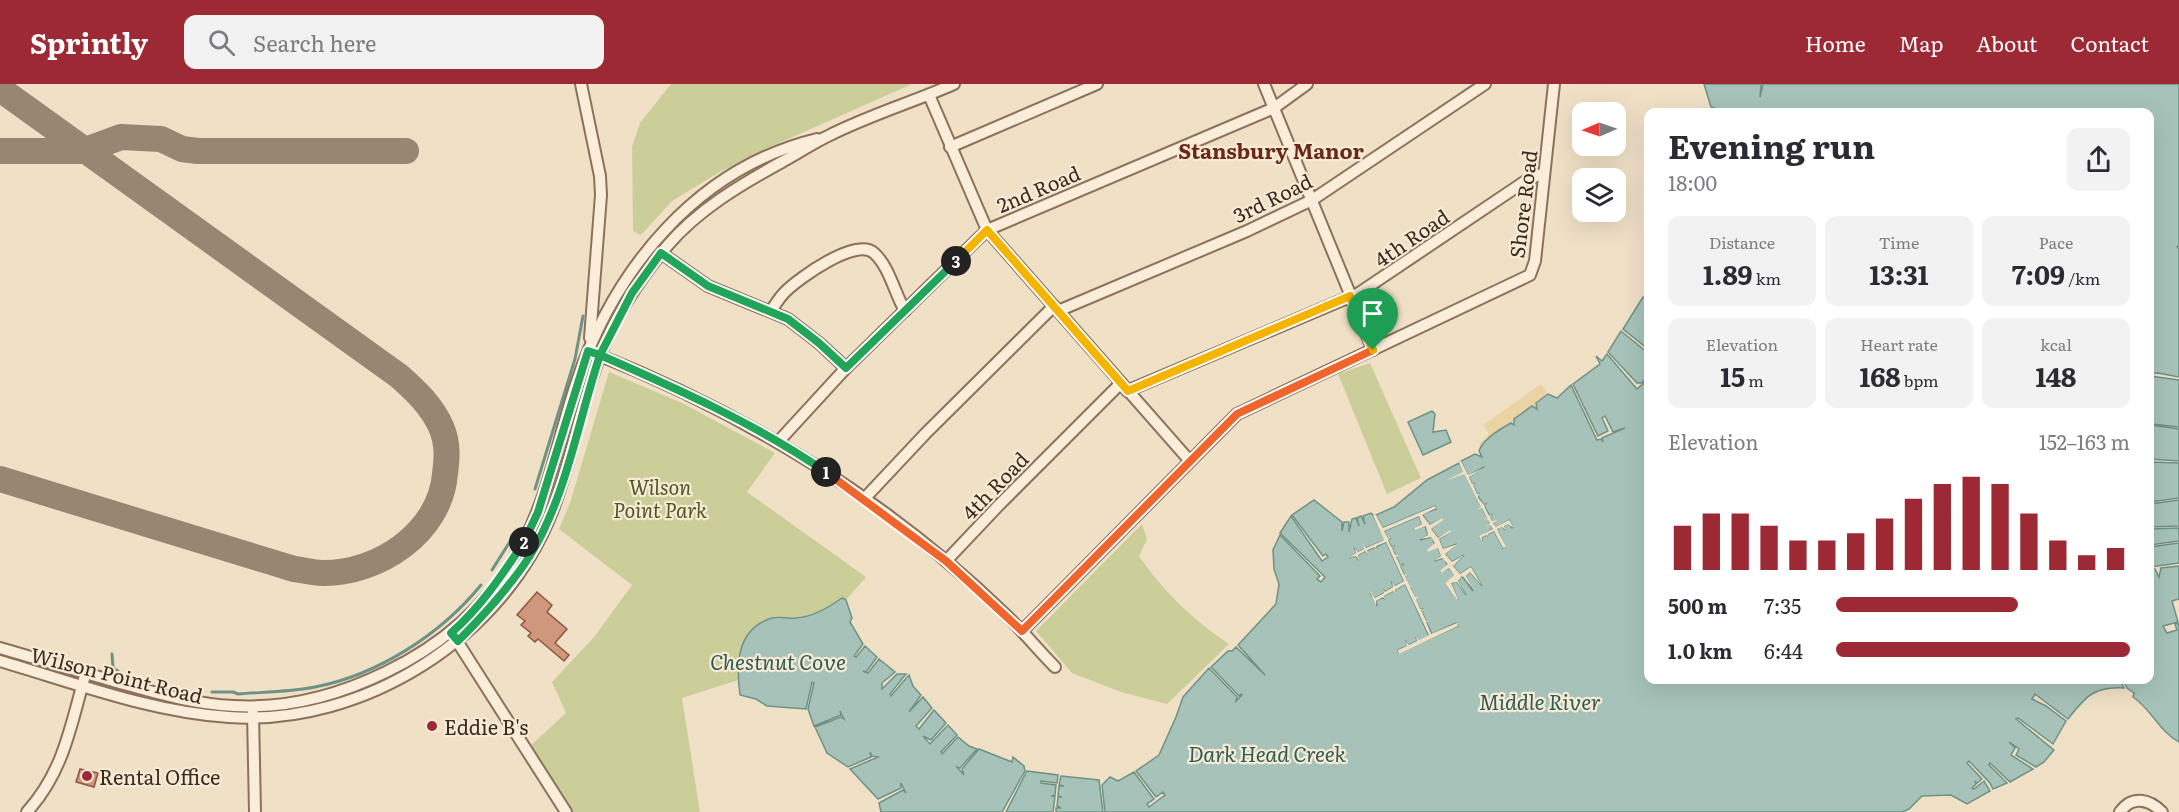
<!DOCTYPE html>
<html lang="en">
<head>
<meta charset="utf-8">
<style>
	:root { --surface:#fff; --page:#f2f2f3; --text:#2b2b33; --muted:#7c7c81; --accent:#9c2933 }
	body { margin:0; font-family:Literata,serif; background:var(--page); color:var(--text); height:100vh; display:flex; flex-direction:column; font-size:22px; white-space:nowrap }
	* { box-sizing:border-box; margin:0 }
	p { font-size:20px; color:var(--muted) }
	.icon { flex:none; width:33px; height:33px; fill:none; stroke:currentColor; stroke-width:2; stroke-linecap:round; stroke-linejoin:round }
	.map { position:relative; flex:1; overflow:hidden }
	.panel { position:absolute; left:1644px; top:24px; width:510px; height:576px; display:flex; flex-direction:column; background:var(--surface); border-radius:12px; box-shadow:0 6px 24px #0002 }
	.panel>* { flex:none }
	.needle { width:39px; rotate:268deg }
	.fabs { position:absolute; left:1572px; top:18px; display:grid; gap:12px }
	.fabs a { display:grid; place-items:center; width:54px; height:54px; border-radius:12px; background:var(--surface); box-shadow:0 6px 24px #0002; font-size:30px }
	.pin { position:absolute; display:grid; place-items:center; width:51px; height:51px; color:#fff; margin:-62px -26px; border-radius:50% 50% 50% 0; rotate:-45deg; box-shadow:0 0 6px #0007 }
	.pin .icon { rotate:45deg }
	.km { position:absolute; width:30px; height:30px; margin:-15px; border-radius:50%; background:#222; color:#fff; font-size:16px; line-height:30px; text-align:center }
	.round { display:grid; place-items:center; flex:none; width:63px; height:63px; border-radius:12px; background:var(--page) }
	.summary { display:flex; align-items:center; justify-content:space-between; height:102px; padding:0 24px }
	h1 { font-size:33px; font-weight:700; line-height:45px }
	.stats { display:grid; grid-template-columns:repeat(3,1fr); gap:9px; height:102px; padding:6px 24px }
	.stats div { display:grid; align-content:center; border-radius:12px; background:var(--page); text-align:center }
	.stats b { font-size:26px; font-weight:700 }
	.stats small { font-size:16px; font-weight:400 }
	.stats p { font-size:16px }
	.chart { height:168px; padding:12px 24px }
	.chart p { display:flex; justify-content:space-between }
	.chart svg { width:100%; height:108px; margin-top:6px; stroke:var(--accent); stroke-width:6 }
	ul { padding:0 24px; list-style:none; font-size:20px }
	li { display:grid; grid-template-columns:96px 72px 1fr; align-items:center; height:45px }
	li i { height:15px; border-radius:8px; background:var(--accent) }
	header { display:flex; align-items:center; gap:36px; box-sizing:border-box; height:84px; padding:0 30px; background:var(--accent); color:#fff }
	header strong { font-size:28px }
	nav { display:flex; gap:33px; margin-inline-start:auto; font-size:21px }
	.search { width:420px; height:54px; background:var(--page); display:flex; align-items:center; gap:15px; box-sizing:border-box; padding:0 21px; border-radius:12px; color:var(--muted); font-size:22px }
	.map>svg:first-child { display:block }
</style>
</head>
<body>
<header>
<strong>Sprintly</strong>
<div class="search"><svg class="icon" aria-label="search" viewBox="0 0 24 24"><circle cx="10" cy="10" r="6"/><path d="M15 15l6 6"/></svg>Search here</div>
<nav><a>Home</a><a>Map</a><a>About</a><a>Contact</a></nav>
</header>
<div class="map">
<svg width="2179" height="728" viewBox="0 0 2179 728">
	<rect width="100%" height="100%" fill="#f0e0c6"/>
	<!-- green -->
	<g fill="#ccce99">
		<path d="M671,0H912L770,63L718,89L672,117L641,151L633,147L632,63L640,39Z"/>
		<path d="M1370,279L1421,394L1387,410L1338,290Z"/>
		<path d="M609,288L682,319L775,369L747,408L866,493L846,516L842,514C831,521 821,528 808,532C797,535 786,532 775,534C745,539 735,570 738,596L682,614L700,728H559L564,726L527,665L566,629L552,598L595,552L632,501L559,445L571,416Z"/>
		<path d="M1142,440L1147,455L1139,472C1162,506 1194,537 1229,560L1167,620L1121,608L1072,589L1036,547Z"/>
	</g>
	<!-- sand -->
	<path fill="#ecd3a3" d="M1541,300L1548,310L1536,319V325L1532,322L1514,335V342L1511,339C1500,345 1483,355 1479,367L1480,359L1489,350L1483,341Z"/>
	<!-- water -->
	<g fill="#a7c3b9" stroke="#6e9286" stroke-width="1.5">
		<path d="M1704,0H1761L1760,13L1763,0H2179V162L2177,163L2179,165V293L2158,289L2150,290V28H1709L1717,25L1711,23Z"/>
		<path d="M1643,213L1648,218V265L1623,245Z"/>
		<path d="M1621,247L1648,269V291L1642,299H1637L1608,268Z"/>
		<path d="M1607,270L1637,305L1646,297L1648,299V596H2120L2124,604C2094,602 2085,613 2068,635L2035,610L2032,615L2046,622L2066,637L2053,660L2018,634L2016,635L2054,666L2044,678L2036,683L2016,671L2019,665L2009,658L2015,664L2011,671L2033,685L2010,698L1990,679L1989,681L2007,699L1993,705L1990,699L1969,677L1967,679L1982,695L1977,699L1975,697L1976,700L1972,704L1974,705L1984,697L1990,707L1967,720L1951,711L1922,712L1909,725L1902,728H1105L1102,701L1110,693L1118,697L1134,688L1154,715L1147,720L1149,723L1165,711L1163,708L1156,713L1136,687L1159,671L1176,633L1183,613L1209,584L1237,613L1236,617L1242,611L1241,610L1239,612L1211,583L1228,567H1232L1236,563L1265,591L1238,561L1276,520L1279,500L1274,485L1273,466L1280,451L1320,492L1317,495L1321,498L1325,493L1280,449L1291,432L1322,477L1328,473L1326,470L1323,472L1292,431L1314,416L1342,438V447L1344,438H1349V448L1352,435L1356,434L1359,442L1357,434L1361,432L1365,440L1363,432L1371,429L1373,431L1385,456L1366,464L1364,462L1365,465L1358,468L1355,465L1356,469L1349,474L1356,472L1358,475V471L1365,467L1367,469V467L1375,463L1377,465L1376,463L1386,458L1404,497L1395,502L1392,499L1393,503L1385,508L1383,505L1384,509L1375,514L1370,509L1377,522L1376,517L1383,513L1385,516L1384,512L1393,507L1395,509V506L1405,500L1429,552L1419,557L1416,553L1417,557L1409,561L1406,558L1407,562L1398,566L1399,569L1458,542L1456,539L1432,550L1421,526L1422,525H1420L1400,482L1404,480L1400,481L1392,464L1395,462L1391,463L1388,456L1391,454L1388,455L1384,447L1419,432L1422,440L1414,445L1425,442L1428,451L1420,456L1432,453L1435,461L1428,467L1438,463L1441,472L1434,477L1444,474L1448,483L1440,488L1449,484L1455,491L1446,499L1458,516L1451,499L1457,498L1466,511L1458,497L1462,492L1473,507L1466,492L1470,488L1482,502L1471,483L1460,490L1453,482L1464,471L1452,478L1445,470L1457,460L1443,465L1439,455L1450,448L1438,454L1431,445L1442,435L1430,441L1422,430L1436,425L1435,422L1383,444L1376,431L1394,423L1427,396L1459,379L1490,439L1488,441L1490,440L1493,445L1480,453L1482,457V453L1487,451L1489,453L1488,450L1494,447L1503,464L1505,463L1497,445L1502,442L1505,446L1504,442L1508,439L1512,444L1513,443L1509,436L1496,444L1490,433L1493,430L1490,432L1484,422L1487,419L1484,421L1477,411L1480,409L1477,410L1473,401L1475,399L1472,400L1469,393L1484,383L1468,392L1461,377L1475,370L1482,373L1479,367C1483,355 1500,345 1511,339L1514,341V335L1532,322L1537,325L1536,319L1548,310L1557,314L1571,301L1597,356L1601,355L1603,358L1602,354L1625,344L1613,348L1605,332L1602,334L1608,347L1598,352L1573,300L1600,280L1596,272L1602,277Z"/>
		<path d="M2150,292L2179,296V343L2152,340L2151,341L2179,345V377L2150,375Z"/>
		<path d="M1432,327L1435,330L1433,348L1446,346L1451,358L1423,371L1408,338Z"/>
		<path d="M2150,378L2179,379V414L2150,418Z"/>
		<path d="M2179,416V442L2150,443V420Z"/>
		<path d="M2179,444V457L2150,461V445Z"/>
		<path d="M2179,459V479L2150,483V463Z"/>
		<path d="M2179,482V515L2172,517L2178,538L2163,542L2167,549L2177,546L2175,540L2178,539L2179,544V658C2158,646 2153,627 2133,613L2134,609L2127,604L2123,596H2150V486L2155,485L2159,493L2161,484Z"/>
		<path d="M842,514L846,516L852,534L850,538L863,560L854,572L856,573L865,562L877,573L866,588L863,587L868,589L879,575L895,588L882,599V605L897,590H906L890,610L891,612L909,591L913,602L921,611L909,628L923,613L932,624L916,642L919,645L934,626L946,639L931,656L923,652L930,660L948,641L957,651L941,668L942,670L958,653L969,662L977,665L960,684L957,683L964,691L962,685L979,665L1012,678L1013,673L1024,682L1025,687L1002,728H881L879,719L903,706L906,709L901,699V704L878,715L850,685L878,673L872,672L870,668L871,673L848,683L827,669L815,643L841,633L844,635L840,627L841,631L814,642L808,625L814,599L812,598L806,625L767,622L756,615L740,611C736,581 736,545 772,534C780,532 788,535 796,534C813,533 828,524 842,514Z"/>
		<path d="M1027,687L1058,691L1057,699L1041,697V699L1056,701L1055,711L1051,712H1055L1053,728H1006Z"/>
		<path d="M1061,692L1099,696L1103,728H1056V724H1061L1057,722L1058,713H1062L1058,712L1059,702H1064L1059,701Z"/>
	</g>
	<!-- pier -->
	<g fill="#f0e0c6">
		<path d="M1461,377L1468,391L1484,384L1469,393L1472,400L1475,399L1473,401L1477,410L1481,409L1478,411V414L1484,421L1487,419L1484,422L1489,432L1493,430L1490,433L1492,437L1497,436L1493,439L1496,443L1509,436L1514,444L1508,440L1504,442L1506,446L1502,443L1497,445L1506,463L1503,464L1494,447L1488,450L1490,455L1487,451L1482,453V458L1479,452L1493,445L1490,441L1486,442L1490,439L1487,435L1483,436L1487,434L1482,424L1477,426L1481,423L1464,390L1445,397L1463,388L1459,379Z"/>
		<path d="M1435,422L1436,424L1422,431L1430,441L1442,434L1443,436L1431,445L1438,454L1450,446L1451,448L1439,455L1443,465L1458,460L1445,470L1452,478L1464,471L1453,482L1460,490L1471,483L1482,502L1470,488L1466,492L1474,506L1464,493L1462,492L1458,497L1466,511L1457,498L1451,499L1458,515L1457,516L1445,499L1454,491L1449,484L1441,489L1440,487L1448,480L1442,474L1433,477L1441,472L1438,464L1428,468L1427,466L1435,459L1431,453L1420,455L1428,451L1426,442L1415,446L1414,444L1422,440L1419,432L1384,447L1388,454L1391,453L1388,456L1391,463L1395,462L1392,464L1395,471H1399L1396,473L1400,481L1404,480L1400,482L1404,491L1408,490L1405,492L1410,502L1413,501L1410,503L1415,513H1419L1416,515L1420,525H1424L1421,526L1426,537H1429L1426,538L1431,550L1457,539L1458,542L1399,570L1398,566L1407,562L1405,557L1409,561L1417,557L1416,552L1419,556L1429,551L1405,500L1395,506L1396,511L1393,507L1384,512L1386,517L1383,513L1376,517V522L1369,506L1375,514L1384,509L1382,504L1385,508L1393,503L1392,498L1395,502L1404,497L1386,458L1376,462L1377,467L1375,463L1367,466L1369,471L1365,467L1358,471L1359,476L1356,472L1348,474L1356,469L1355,464L1358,468L1364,465L1363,460L1366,464L1384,456L1373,431H1376L1383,444Z"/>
	</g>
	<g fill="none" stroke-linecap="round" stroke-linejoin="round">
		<!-- stream -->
		<g stroke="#6e9286" stroke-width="3">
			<path d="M535,405L575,275L583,232"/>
			<path d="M492,486L516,448"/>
			<path d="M112,570L113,584L118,587"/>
			<path d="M212,608H233L238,610C264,608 289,608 315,603C378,591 441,550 481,501"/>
		</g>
		<!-- taxiway -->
		<g stroke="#968672" stroke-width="26">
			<path d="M0,5L399,292C416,307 433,323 442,345C448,360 447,374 445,390C440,449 378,490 322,489C313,489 303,486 294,485L0,395"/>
			<path d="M0,67H83L121,53L161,55L182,65L198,67H406"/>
		</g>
	</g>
	<!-- building -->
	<g fill="#cf977b" stroke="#8c5840" stroke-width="1.5">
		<path d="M537,508L552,521L547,528L567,545L555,559L569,571L564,577L538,555L535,558L528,552L531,549L521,541L525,537L517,531Z"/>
		<path d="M80,685L98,689L94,703L76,698Z"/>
	</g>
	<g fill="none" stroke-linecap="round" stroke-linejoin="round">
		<defs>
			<g id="minor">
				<path d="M581,0L600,92L601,111L590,254"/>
				<path d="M1264,0L1373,266"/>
				<path d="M929,11L987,146L1189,376"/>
				<path d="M950,63L1097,0"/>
				<path d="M661,169L708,202L788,235L819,259L846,284"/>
				<path d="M771,227C775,221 779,214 785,208C799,194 856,153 874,169C889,182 895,210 905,227"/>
				<path d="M1058,227L1247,147L1312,116L1485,0"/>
				<path d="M596,270C747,330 888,417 1005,530C1023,547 1038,566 1055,583"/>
				<path d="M1127,307L1359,209L1527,96L1544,89"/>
				<path d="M778,358L846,284L987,146L1274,24L1307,0"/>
				<path d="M864,415L926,349L1054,222"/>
				<path d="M946,477L999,421L1121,299"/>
				<path d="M1022,547L1237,330L1530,191L1535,177L1554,0"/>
				<path d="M455,554L566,728"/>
				<path d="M0,564C38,575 76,586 113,597C153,608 192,620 234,622C287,625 339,611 386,588C446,559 495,515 525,455C550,406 559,351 576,300C614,185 697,84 817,55"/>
				<path d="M0,577C75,599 151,628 229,633C364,642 503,554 552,428C572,376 580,321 601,269C617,229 640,194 668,161C698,126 740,101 780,79C797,70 813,59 830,51C870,31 913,18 954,0"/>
				<path d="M253,629L255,728"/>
				<path d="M27,728C63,688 70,645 84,595"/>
				<path d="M2120,728C2132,711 2149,715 2162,728"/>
			</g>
		</defs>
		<!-- minor casing -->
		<use href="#minor" stroke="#8c715b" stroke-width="14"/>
		<!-- minor -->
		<use href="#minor" stroke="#faeeda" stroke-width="10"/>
	</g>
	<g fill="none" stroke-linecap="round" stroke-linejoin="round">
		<defs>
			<path id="split-1" d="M826,388L946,477L1022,547L1237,330L1373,266"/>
			<path id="split-2" d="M524,458C502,491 481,523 451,549L458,557C485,530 511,502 531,470C567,410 578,337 600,271C678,305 756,340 826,388"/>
			<path id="split-3" d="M524,458L538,428L588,267L600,271L632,209L661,169L708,202L788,235L819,259L846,284L956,177"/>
			<path id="split-4" d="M956,177L987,146L1128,307L1350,212L1373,266"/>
		</defs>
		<!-- split-1 casing -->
		<use href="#split-1" stroke="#fff" stroke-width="12"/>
		<!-- split-2 casing -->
		<use href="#split-2" stroke="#fff" stroke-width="12"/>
		<!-- split-3 casing -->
		<use href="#split-3" stroke="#fff" stroke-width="12"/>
		<!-- split-4 casing -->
		<use href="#split-4" stroke="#fff" stroke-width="12"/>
		<!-- split-1 -->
		<use href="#split-1" stroke="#f0652b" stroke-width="8"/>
		<!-- split-2 -->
		<use href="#split-2" stroke="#22a559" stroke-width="8"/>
		<!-- split-3 -->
		<use href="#split-3" stroke="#22a559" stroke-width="8"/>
		<!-- split-4 -->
		<use href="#split-4" stroke="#f5b400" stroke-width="8"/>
	</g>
	<!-- markers -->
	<g fill="#9c2933" stroke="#f7ebd6" stroke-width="2">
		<circle cx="432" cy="642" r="6"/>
		<circle cx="87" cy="692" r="6"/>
	</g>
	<g text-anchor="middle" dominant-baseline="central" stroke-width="4.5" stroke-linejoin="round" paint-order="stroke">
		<!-- street labels -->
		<g font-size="20" fill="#3b2b1f" stroke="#f7ebd6">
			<text transform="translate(1038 104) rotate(-23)">2nd Road</text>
			<text transform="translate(1272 113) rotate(-26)">3rd Road</text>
			<text transform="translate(1522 120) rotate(-83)">Shore Road</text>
			<text transform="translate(1411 153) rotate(-34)">4th Road</text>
			<text transform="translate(994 401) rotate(-46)">4th Road</text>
			<text transform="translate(117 590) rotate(14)">Wilson Point Road</text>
		</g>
		<!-- park labels -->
		<g font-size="20" font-style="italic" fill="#505825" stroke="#f7ebd6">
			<text x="660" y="402">Wilson<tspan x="660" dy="23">Point Park</tspan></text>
		</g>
		<!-- poi labels -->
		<g font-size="20" fill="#3b2b1f" stroke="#f7ebd6" text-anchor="start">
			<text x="444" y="642">Eddie B's</text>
			<text x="99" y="692">Rental Office</text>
		</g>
		<!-- neighbourhood labels -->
		<g font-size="21" font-weight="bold" fill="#69271d" stroke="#f7ebd6">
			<text x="1271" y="65">Stansbury Manor</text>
		</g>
		<!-- water labels -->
		<g font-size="21" font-style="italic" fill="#2e5c55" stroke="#f7ebd6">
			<text x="778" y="576">Chestnut Cove</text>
			<text x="1540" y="616">Middle River</text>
			<text x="1267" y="668">Dark Head Creek</text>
		</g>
	</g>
</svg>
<div class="fabs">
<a><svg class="needle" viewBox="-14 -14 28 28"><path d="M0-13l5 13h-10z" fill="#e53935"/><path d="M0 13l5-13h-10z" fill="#7c7c81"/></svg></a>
<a><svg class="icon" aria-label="layers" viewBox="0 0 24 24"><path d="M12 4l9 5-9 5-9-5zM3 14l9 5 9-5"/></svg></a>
</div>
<div class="pin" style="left:1373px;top:266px;background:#1e9e55"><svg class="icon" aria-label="arrive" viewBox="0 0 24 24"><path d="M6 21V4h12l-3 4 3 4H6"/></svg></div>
<b class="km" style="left:826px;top:388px">1</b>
<b class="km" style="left:524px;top:458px">2</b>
<b class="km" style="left:956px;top:177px">3</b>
<section class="panel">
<div class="summary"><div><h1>Evening run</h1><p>18:00</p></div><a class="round"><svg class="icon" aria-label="share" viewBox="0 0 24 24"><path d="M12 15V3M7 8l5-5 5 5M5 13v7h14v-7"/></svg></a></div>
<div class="stats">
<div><p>Distance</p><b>1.89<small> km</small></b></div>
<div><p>Time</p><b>13:31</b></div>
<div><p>Pace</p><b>7:09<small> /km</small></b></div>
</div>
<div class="stats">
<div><p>Elevation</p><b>15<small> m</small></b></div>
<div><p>Heart rate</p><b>168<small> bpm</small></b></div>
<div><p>kcal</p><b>148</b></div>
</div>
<div class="chart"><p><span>Elevation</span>152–163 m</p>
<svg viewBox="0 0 160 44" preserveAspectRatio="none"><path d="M5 44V26M15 44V21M25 44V21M35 44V26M45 44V32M55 44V32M65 44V29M75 44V23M85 44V15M95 44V9M105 44V6M115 44V9M125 44V21M135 44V32M145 44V38M155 44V35"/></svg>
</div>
<ul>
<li><b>500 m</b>7:35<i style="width:62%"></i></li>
<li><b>1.0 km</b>6:44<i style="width:100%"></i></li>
</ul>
</section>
</div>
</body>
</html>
